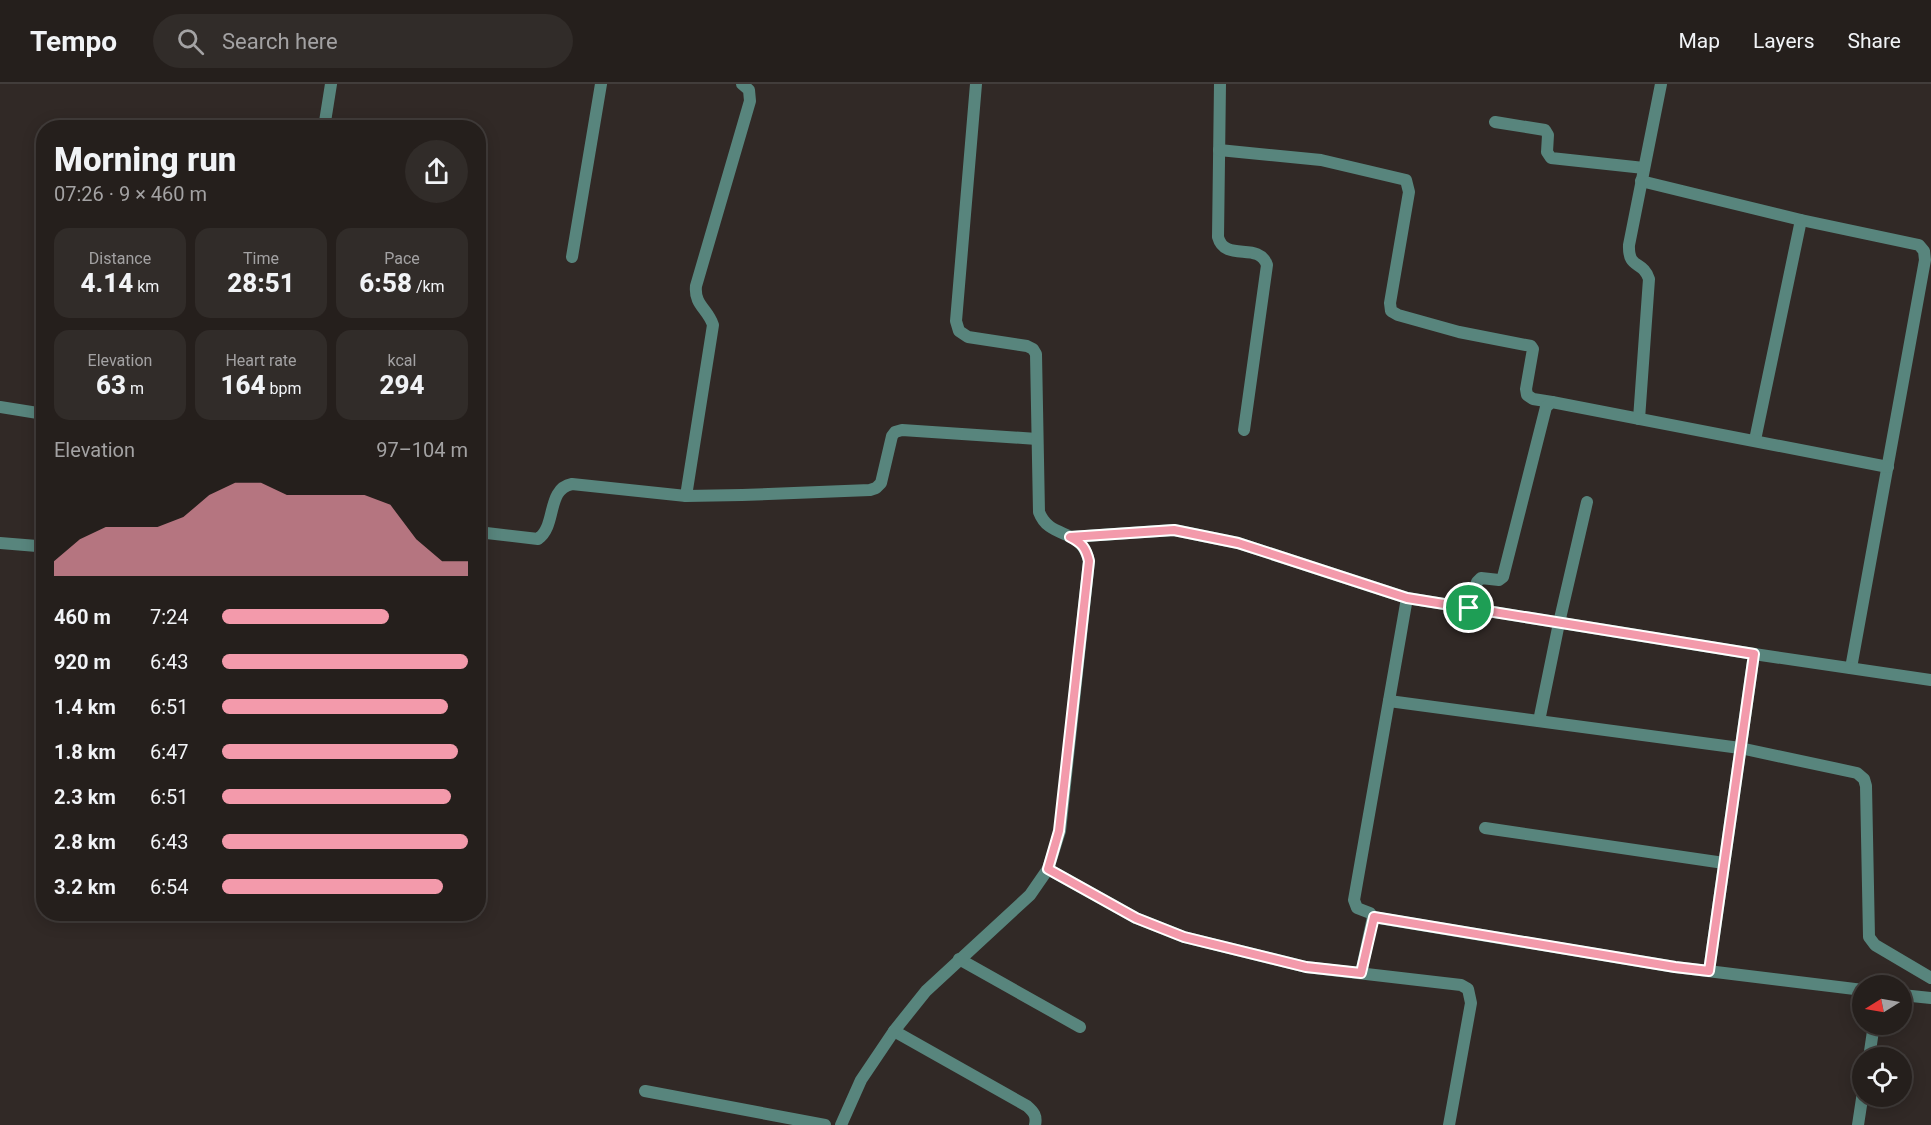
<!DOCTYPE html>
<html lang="en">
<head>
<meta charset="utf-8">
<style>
	:root { --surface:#251f1c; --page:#312c29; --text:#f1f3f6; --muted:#a3a2a3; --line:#423d3b; --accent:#f39aab }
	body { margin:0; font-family:Roboto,sans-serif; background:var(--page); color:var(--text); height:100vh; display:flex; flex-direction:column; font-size:22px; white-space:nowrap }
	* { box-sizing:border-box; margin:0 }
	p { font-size:20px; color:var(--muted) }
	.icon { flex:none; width:33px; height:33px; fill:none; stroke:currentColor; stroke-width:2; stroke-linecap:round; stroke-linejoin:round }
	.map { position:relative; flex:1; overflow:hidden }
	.panel { position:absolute; left:36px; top:36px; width:450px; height:801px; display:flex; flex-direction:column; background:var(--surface); border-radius:24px; box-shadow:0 3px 15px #0003,0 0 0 2px var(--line) }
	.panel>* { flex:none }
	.needle { width:39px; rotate:259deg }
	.buttons { position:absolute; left:1852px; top:891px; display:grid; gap:12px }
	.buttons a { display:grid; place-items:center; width:60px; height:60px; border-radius:50%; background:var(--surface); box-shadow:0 3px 15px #0003,0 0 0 2px var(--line); font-size:30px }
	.pin { position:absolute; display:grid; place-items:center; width:51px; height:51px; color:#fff; margin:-26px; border:3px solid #fff; border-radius:50%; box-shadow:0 2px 6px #0007 }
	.round { display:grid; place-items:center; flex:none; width:63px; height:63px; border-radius:32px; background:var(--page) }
	.overview { display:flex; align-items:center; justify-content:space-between; height:102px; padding:0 18px }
	h1 { font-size:33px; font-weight:800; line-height:45px }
	.figures { display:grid; grid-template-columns:repeat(3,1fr); gap:9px; height:102px; padding:6px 18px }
	.figures div { display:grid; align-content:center; border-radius:15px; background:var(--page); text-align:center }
	.figures b { font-size:26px; font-weight:800 }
	.figures small { font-size:16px; font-weight:400 }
	.figures p { font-size:16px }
	.chart { height:168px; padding:12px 18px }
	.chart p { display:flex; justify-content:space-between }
	.chart svg { width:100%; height:108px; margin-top:6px; fill:var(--accent); opacity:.7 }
	ul { padding:0 18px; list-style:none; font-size:20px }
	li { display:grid; grid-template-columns:96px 72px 1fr; align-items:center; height:45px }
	li i { height:15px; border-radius:8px; background:var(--accent) }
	header { display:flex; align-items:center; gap:36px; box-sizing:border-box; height:84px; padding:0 30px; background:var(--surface); border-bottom:2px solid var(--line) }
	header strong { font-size:28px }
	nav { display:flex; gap:33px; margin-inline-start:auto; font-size:21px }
	.search { width:420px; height:54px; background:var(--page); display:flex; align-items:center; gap:15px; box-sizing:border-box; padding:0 21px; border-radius:33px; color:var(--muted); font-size:22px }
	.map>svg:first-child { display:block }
</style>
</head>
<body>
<header>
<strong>Tempo</strong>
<div class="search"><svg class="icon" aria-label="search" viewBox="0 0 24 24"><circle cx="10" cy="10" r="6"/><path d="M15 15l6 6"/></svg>Search here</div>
<nav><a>Map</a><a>Layers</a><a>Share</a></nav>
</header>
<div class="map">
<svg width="1931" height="1041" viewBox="0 0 1931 1041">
	<rect width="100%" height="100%" fill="#312926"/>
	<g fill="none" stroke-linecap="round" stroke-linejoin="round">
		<!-- street -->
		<g stroke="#58857d" stroke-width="12">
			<path d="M1220,0L1218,153C1225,179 1259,157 1267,181L1244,346"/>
			<path d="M1495,38L1545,46L1548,51L1547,68L1551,74L1644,84"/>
			<path d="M324,44L331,0"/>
			<path d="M1219,66L1321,76L1406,96L1409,108L1390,219L1391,227L1398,231L1459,248L1531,262L1533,265L1526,305L1527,311L1533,315L1552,318"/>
			<path d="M1641,97L1801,136L1919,161L1924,167L1925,176L1851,584"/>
			<path d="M572,173L601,0"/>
			<path d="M0,323L44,330"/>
			<path d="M1639,335L1649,195C1643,176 1628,186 1629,161L1661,0"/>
			<path d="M1755,356L1801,136"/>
			<path d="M686,412L713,241C708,225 694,221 696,202L750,17L749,6L742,0"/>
			<path d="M478,448L538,455C557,442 546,405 572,400L686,412L742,411L870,406L876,404L881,399L892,352L895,348L902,346L1037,355"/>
			<path d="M1071,453L1174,446L1238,459L1407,514L1754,570L1931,596"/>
			<path d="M0,459L37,462"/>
			<path d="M1469,524L1477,498L1481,494L1499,496L1503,493L1546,323L1552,318L1888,383"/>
			<path d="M1389,617L1740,664L1857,689L1864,695L1866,702L1869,853L1875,861L1931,894"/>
			<path d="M1539,637L1559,539L1587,418"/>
			<path d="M1485,744L1724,779"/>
			<path d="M1048,785L1136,834L1184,853L1306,883L1461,901L1468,905L1471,919L1449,1041"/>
			<path d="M1373,833L1675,883L1863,906"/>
			<path d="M959,875L1080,943"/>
			<path d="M1709,887L1754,570"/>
			<path d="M1361,889L1373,833L1370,829L1357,824L1354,816L1407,514"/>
			<path d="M1902,911L1931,914"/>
			<path d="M894,947L1027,1022C1034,1028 1037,1032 1035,1041"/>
			<path d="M1869,974L1874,940"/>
			<path d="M645,1007L825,1041"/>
			<path d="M841,1041L861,996L894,947L926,907L1030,811L1048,785L1060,747L1089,477C1081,442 1050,457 1039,428L1036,270L1033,265L1027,262L968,253L959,247L956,237L976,0"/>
			<path d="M1858,1041L1863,1008"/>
		</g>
	</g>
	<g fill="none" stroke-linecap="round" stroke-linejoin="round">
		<defs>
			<path id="route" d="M1174,446L1238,459L1407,514L1754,570L1709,887L1675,883L1374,833L1361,889L1306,883L1184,853L1136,834L1048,785L1059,747L1089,477C1086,464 1082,459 1070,453Z"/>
		</defs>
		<!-- route casing -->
		<use href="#route" stroke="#fff" stroke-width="12"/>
		<!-- route -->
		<use href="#route" stroke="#f39aab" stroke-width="8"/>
	</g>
</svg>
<div class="buttons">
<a><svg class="needle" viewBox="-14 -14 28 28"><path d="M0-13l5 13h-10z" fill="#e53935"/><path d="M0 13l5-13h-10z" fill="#a3a2a3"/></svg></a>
<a><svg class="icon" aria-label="locate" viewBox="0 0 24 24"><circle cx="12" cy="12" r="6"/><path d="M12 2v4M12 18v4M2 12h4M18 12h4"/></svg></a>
</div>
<div class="pin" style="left:1469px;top:524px;background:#1e9e55"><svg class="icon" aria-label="arrive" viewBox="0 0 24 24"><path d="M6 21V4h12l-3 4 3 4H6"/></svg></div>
<section class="panel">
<div class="overview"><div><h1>Morning run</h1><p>07:26 · 9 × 460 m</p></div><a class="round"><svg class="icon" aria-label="share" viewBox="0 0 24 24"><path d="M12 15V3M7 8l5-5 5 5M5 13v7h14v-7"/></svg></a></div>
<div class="figures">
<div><p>Distance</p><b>4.14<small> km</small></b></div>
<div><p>Time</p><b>28:51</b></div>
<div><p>Pace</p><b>6:58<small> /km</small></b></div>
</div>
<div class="figures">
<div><p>Elevation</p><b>63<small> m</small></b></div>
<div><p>Heart rate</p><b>164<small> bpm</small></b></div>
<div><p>kcal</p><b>294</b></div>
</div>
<div class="chart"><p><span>Elevation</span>97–104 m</p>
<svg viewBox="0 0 160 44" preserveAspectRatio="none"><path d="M0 44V38L10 29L20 24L30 24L40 24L50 20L60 11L70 6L80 6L90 11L100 11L110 11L120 11L130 15L140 29L150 38L160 38V44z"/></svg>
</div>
<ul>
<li><b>460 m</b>7:24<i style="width:68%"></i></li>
<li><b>920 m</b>6:43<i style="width:100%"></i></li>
<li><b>1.4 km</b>6:51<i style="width:92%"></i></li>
<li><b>1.8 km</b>6:47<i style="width:96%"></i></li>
<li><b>2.3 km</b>6:51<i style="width:93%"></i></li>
<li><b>2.8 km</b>6:43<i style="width:100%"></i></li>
<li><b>3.2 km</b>6:54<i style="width:90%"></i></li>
</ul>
</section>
</div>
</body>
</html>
